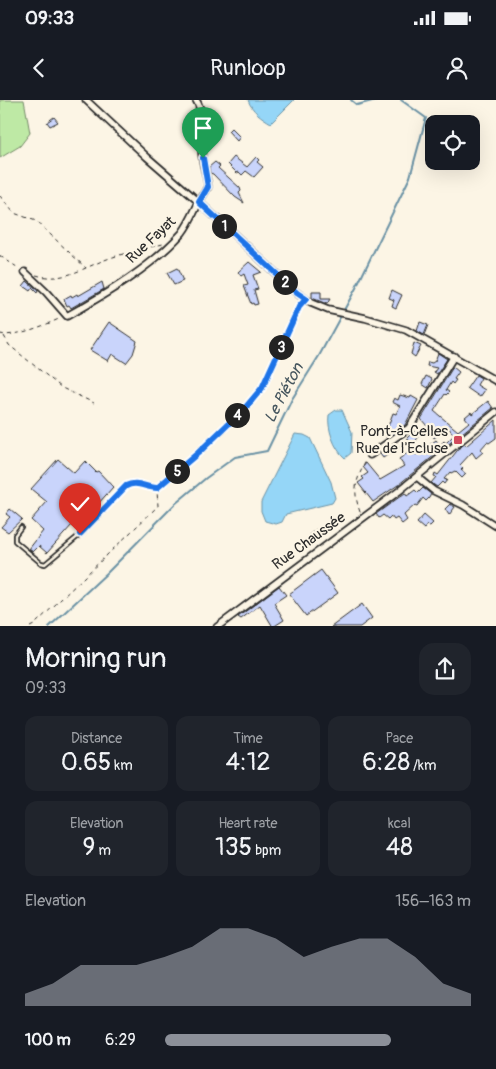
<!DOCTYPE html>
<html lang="en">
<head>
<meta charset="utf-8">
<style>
	:root { --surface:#171b24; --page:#20242c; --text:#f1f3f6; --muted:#9ea1a6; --accent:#8c9099 }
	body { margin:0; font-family:Pangolin,sans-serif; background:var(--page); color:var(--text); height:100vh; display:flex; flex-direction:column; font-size:19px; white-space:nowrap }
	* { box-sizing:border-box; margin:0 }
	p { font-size:16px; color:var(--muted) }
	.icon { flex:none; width:28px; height:28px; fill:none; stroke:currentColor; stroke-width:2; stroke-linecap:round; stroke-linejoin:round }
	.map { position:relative; height:526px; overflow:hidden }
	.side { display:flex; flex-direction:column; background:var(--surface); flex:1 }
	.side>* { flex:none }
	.controls { position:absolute; left:425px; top:15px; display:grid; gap:10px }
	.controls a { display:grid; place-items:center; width:55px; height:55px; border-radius:10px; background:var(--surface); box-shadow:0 5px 20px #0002; font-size:25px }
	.pin { position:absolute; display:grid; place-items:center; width:42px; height:42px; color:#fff; margin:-51px -21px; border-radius:50% 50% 50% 0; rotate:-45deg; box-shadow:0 0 5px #0007 }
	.pin .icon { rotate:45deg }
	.km { position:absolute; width:25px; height:25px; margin:-12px; border-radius:50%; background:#222; color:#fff; font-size:14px; line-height:25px; text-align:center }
	.round { display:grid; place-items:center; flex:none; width:52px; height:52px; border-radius:15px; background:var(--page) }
	.head { display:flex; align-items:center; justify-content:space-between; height:85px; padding:0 25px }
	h1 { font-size:28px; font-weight:600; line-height:38px }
	.metrics { display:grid; grid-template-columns:repeat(3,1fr); gap:8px; height:85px; padding:5px 25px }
	.metrics div { display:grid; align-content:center; border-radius:12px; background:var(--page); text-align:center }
	.metrics b { font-size:25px; font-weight:600 }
	.metrics small { font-size:14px; font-weight:400 }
	.metrics p { font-size:14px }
	.chart { height:140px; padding:10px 25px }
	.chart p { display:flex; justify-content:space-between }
	.chart svg { width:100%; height:90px; margin-top:5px; fill:var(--accent); opacity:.7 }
	ul { padding:0 25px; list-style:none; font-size:16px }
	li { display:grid; grid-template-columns:80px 60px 1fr; align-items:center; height:38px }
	li i { height:12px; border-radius:6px; background:var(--accent) }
	.status { display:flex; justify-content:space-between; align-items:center; height:35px; padding:0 25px; background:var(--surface); direction:ltr }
	.status svg { height:14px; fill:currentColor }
	header { display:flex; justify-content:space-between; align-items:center; height:65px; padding:0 25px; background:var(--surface); font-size:22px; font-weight:600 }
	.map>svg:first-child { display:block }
</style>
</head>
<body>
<div class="status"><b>09:33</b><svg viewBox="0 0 49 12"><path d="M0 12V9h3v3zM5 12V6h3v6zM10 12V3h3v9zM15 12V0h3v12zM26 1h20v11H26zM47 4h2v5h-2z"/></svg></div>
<header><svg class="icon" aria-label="back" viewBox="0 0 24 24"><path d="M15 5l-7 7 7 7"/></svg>Runloop<svg class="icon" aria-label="person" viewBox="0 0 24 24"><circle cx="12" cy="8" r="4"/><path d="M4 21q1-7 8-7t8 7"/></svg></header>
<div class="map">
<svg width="496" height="527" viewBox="0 0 496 527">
	<rect width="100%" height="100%" fill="#fcf5e5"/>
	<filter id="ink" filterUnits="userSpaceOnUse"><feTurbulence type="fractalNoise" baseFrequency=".02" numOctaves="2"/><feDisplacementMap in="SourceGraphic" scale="10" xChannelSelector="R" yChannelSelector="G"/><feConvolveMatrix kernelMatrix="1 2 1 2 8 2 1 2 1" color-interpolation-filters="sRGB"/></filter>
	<g filter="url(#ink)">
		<!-- green -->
		<path fill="#bee9a5" stroke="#748a68" d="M0,0H24L30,33L20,46L0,58Z"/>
		<!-- water -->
		<g fill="#95d6f7" stroke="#6b92a5">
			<path d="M248,0H294L271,23C261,17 252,11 248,0Z"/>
			<path d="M336,310H342L352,332L351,353L345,358C334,349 327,328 329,315Z"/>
			<path d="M295,334L304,335L310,338L331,382L335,398L332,403L286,414L282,422L276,424L265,421L261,411V402Z"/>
		</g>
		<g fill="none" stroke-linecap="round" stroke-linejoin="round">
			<!-- stream -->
			<g stroke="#6b92a5" stroke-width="2">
				<path d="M351,0L357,5L376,0"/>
				<path d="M49,527L108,472L175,404L206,378L235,357L267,351L292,299L319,256L356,188L410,77L426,18L401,0"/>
			</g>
		</g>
		<!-- building -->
		<g fill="#c9d4fb" stroke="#2b2b2b">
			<path d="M54,17L58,22L50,26L47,22Z"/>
			<path d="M211,27L218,33L217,34L219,36L216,40L207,34Z"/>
			<path d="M231,28L240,37L237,41L228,31Z"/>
			<path d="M234,57L247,67L256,57L259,60L257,62L263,67L254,77L246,71L242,75L239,72L237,73L228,64Z"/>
			<path d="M215,62L220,66L218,68L240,88L241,91L239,93L244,103L235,97L213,74L210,73L209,67Z"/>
			<path d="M249,162L261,172L253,175L258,189L254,190L258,204L254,205L253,203L251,204L244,186L248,185L244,174L241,176L238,172Z"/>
			<path d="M177,168L183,181L174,185L167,173Z"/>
			<path d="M27,181L38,191L37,193L32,188L30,191L23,186Z"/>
			<path d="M102,182L104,189L71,208L69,205L67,206L64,199L71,195L72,197L77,194L78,196Z"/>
			<path d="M392,190L402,195L396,208L392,206L394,200L389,198Z"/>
			<path d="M312,192H321V199H330L327,204L312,198Z"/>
			<path d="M109,222L137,241L133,254L126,263L112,254L108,261L90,250Z"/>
			<path d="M420,222L428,225L424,235L417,231Z"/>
			<path d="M414,243L421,246L415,257L411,254Z"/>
			<path d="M438,253L447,259L437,274L434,272L437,268L427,266L428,262L432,263L435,261Z"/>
			<path d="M453,267L459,272L454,279L456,280L453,284L451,282L446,290L449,292L446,295L445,294L434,311L458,331L469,322L465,317L471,312L472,314L488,301L493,308L398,385L373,402L358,383L364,379L362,377L368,373L363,367L366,363L380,380L404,366L399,359L412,350L416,355L436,340L440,345L444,341L446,343L454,335L448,327L434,338L432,334L433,333L421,319Z"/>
			<path d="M476,275L481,278L477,285L485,290L480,297L467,288Z"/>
			<path d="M426,276L432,279L428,288L422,284Z"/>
			<path d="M400,295L410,298L411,296L418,300L405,325L387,338L385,334L393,313L396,314L400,306L392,302L394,298L398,300Z"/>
			<path d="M496,320V338L489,343L487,342L480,350L483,352L476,358L472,352L460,365L463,368L461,370L466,374L462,378L455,371L451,373L450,372L444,379L447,380L444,384L442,382L437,387L431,383L436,377L434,376L435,373L438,375L460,347L465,344L466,346Z"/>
			<path d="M414,331L419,336L413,345L407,338Z"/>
			<path d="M396,343L399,347L383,358L380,354Z"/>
			<path d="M58,359L74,373L85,361L96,372L98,371L113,387L76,429L72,425L47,453L39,446L33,452L29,449L43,431L31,420L47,402L31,389Z"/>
			<path d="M423,388L431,394L429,398L426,401L423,398L417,406L415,405L404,415L407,420L402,424L397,418L394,420L391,416L388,419L383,415L379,418L376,414L405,393L407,396L415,390L418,393Z"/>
			<path d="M450,404L455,407L449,415L445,409Z"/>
			<path d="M10,409L22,419L8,432L1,427L10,417L6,414Z"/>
			<path d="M424,415L433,423L430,426L427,425L424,429L417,423Z"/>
			<path d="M317,429L322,435L315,440L310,434Z"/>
			<path d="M321,470L338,493L306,516L289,494Z"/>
			<path d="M279,486L286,495L274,503L284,520L273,527L260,505L241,519L238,517Z"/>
			<path d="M362,504L372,518L360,527H331Z"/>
		</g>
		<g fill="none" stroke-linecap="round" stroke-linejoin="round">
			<defs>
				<path id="lane" d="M21,427L15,435V441L41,463L45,464L81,434L126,386C137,380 145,388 157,388L198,353L246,307L262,288L299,207L305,201"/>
				<g id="street">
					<path d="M86,0L147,57L199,102L208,87C207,76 203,66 202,55C201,37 206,16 196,0"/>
					<path d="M25,172L46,192L67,216C106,194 152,167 182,133C189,124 194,112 199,102L297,193L311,203L328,210L365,218L406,230L496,281"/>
					<path d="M370,355L409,328L454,256"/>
					<path d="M417,377L434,391L463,405L496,426"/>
					<path d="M217,527L399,391L496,312"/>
				</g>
			</defs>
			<!-- lane casing -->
			<use href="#lane" stroke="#2b2b2b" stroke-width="6"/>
			<!-- street casing -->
			<use href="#street" stroke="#2b2b2b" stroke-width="9"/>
			<!-- path -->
			<g stroke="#2b2b2b" stroke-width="1" stroke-dasharray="4 4" stroke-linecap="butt">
				<path d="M0,96L14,113L36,121L86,168"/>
				<path d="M0,156L20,169"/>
				<path d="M36,175C64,183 84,167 110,158C128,152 146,148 163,144"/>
				<path d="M0,234C14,238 48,224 61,218"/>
				<path d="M4,236L9,245L62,288L94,303"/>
				<path d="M360,412C352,389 356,380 367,359"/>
				<path d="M30,527L34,525L158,406L157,391"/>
			</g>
			<!-- lane -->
			<use href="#lane" stroke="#fcf5e5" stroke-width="2.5"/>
			<!-- street -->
			<use href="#street" stroke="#fcf5e5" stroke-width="5.5"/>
		</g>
	</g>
	<g fill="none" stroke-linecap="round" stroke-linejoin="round" filter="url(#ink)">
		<defs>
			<path id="route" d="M80,434L126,386C137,380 145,388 157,388L198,353L246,307L262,288L299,207L306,199L297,193L199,102L208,87L203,58"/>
		</defs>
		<!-- route casing -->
		<use href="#route" stroke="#fff" stroke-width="10"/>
		<!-- route -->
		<use href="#route" stroke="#1a73e8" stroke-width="6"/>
	</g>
	<!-- markers -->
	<rect fill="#d1495b" stroke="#fcf5e5" stroke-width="2" x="453" y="335" width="10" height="10" rx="2.5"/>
	<g text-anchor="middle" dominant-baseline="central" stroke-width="4.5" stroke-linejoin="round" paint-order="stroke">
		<!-- street labels -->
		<g font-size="15" fill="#2b2b2b" stroke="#fcf5e5">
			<text transform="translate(151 140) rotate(-43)">Rue Fayat</text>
			<text transform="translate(309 441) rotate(-36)">Rue Chaussée</text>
		</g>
		<!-- poi labels -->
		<g font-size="15" fill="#2b2b2b" stroke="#fcf5e5" text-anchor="end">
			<text x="448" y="331">Pont-à-Celles<tspan x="448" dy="17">Rue de l'Ecluse</tspan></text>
		</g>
		<!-- water labels -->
		<g font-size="16" font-style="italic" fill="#46565e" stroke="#fcf5e5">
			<text transform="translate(284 293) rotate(-62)">Le Piéton</text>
		</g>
	</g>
</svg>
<div class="controls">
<a><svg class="icon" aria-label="locate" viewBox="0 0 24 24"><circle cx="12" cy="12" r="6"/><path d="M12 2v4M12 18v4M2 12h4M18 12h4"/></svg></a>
</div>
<div class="pin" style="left:203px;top:58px;background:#1e9e55"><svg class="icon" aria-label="arrive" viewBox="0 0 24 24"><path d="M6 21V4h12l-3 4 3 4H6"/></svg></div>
<div class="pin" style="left:80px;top:434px;background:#d93025"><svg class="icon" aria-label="check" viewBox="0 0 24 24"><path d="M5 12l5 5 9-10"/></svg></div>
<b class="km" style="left:224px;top:126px">1</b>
<b class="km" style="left:285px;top:182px">2</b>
<b class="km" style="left:281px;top:247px">3</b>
<b class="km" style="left:237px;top:315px">4</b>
<b class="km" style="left:177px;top:371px">5</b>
</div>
<section class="side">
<div class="head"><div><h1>Morning run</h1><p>09:33</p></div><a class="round"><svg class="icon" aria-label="share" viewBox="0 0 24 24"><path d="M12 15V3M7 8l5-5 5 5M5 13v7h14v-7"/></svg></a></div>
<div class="metrics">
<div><p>Distance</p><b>0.65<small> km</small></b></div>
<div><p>Time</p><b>4:12</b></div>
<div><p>Pace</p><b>6:28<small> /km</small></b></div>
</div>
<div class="metrics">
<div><p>Elevation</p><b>9<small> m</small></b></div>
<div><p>Heart rate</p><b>135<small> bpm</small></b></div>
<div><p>kcal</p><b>48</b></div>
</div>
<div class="chart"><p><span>Elevation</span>156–163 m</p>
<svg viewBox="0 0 160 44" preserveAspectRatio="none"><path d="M0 44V38L10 33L20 24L30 24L40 24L50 20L60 15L70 6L80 6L90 11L100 20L110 15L120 11L130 11L140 20L150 33L160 38V44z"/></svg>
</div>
<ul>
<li><b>100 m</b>6:29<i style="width:74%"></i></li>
</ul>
</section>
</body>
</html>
